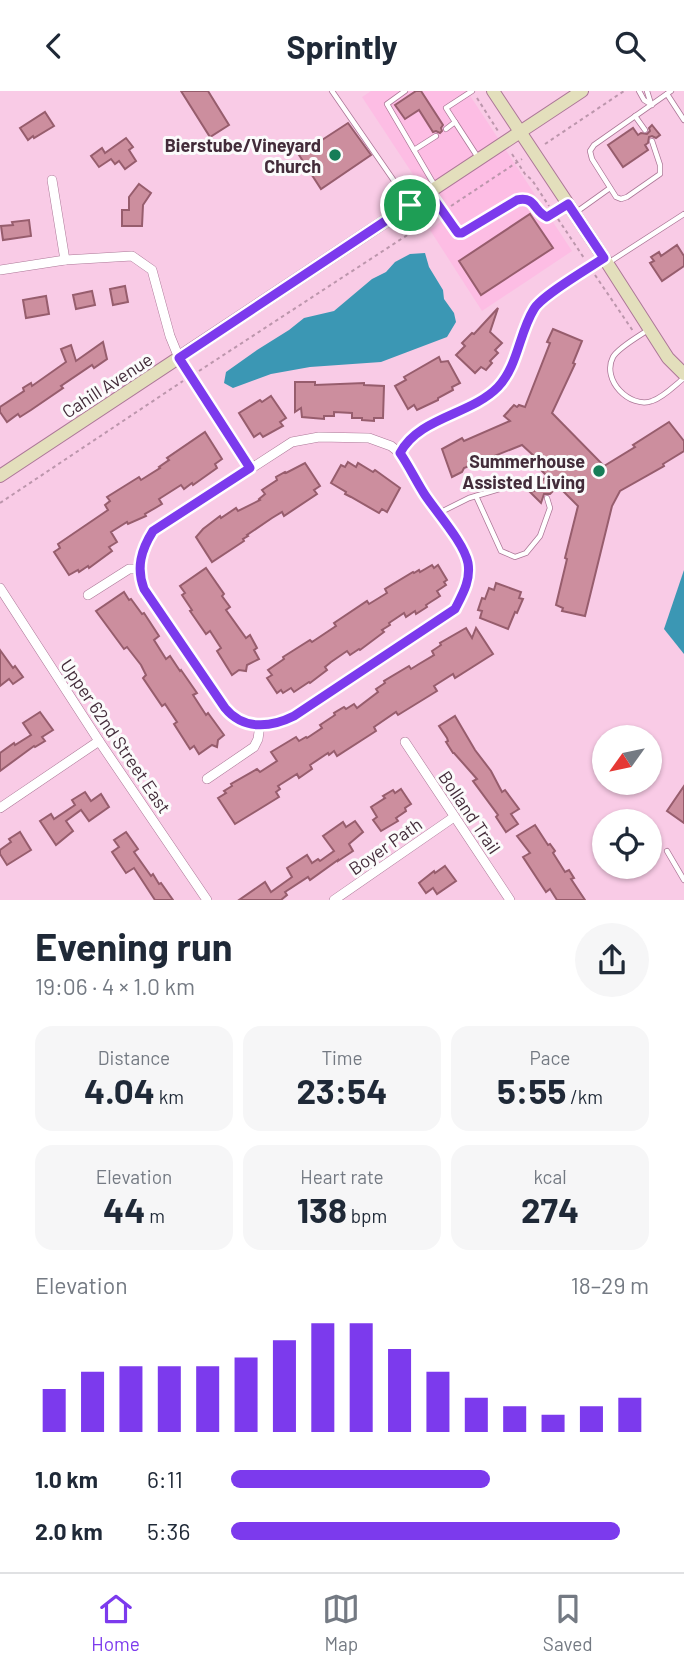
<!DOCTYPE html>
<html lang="en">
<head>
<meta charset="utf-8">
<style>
	:root { --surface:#fff; --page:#f6f6f7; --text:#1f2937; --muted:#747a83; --line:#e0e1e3; --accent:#7c3aed }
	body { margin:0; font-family:Barlow,sans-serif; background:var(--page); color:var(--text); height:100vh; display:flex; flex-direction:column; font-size:26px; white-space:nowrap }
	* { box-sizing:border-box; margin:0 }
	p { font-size:23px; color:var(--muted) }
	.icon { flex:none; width:38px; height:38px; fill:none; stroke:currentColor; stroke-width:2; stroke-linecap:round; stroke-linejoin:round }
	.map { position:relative; height:809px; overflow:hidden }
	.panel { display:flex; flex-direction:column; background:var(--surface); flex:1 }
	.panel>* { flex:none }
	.needle { width:46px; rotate:237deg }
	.tools { position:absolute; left:592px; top:634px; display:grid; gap:14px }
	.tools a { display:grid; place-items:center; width:70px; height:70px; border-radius:50%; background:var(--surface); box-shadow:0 2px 5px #0004; font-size:35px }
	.pin { position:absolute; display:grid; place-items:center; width:60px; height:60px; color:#fff; margin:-30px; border:4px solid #fff; border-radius:50%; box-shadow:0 2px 7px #0007 }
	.round { display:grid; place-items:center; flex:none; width:74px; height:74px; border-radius:37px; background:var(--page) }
	.head { display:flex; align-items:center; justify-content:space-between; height:119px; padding:0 35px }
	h1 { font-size:38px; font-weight:700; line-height:52px }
	.metrics { display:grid; grid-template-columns:repeat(3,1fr); gap:10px; height:119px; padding:7px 35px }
	.metrics div { display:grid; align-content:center; border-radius:18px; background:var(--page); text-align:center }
	.metrics b { font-size:35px; font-weight:700 }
	.metrics small { font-size:19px; font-weight:400 }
	.metrics p { font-size:19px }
	.chart { height:196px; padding:14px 35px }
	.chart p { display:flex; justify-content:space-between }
	.chart svg { width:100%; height:126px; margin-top:7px; stroke:var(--accent); stroke-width:6 }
	ul { padding:0 35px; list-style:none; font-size:23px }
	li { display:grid; grid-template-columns:112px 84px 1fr; align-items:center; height:52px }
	li i { height:18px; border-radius:9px; background:var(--accent) }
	header { display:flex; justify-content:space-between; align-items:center; height:91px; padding:0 35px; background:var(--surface); font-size:32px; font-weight:700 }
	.menu { display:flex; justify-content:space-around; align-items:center; height:98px; border-top:2px solid var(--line); background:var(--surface); font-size:19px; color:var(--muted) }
	.menu a { display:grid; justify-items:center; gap:4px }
	.menu .active { color:var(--accent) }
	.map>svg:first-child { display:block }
</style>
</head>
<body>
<header><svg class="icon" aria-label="back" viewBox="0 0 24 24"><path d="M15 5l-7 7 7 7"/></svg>Sprintly<svg class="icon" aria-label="search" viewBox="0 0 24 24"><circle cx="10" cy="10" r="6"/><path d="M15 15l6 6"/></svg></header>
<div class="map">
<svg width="684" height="809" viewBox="0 0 684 809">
	<rect width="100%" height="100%" fill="#f9cbe6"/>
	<!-- built -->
	<path fill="#fdbde4" d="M371,0H467L572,160L482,220L430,139L443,129L362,6Z"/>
	<!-- water -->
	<g fill="#3b97b4">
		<path d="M425,162L429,176L443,199L444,208L454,222L456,231L447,246L381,271L310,276L271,283L233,297L224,292L226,281L257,259L289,239L304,227L334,220L372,188L386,181L395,171L410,163Z"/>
		<path d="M684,479V563L664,538Z"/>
	</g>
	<!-- building -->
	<g fill="#cc8e9e" stroke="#975d6d" stroke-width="2">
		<path d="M181,0H208L229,34L210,46Z"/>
		<path d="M416,0H421L443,34L441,37L442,40L440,42L436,40L433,41L419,19L405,28L395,14Z"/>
		<path d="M45,21L54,35L34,47L33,45L28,49L20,37Z"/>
		<path d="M348,32L371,64L321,98L299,64Z"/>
		<path d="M652,34L660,44L656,47L652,45L649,46L648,52L645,54L648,59L623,76L608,54L633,37L638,44L641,42L647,43L650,40L649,37Z"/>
		<path d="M126,47L133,56L129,59L136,70L125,78L119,70L115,73L111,68L99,76L91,65L102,57L105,62Z"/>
		<path d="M139,93L151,102L143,114L142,135H122V119H129V106Z"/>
		<path d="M530,123L553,157L481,204L459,170Z"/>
		<path d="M29,129L31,145L3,149L1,135L13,134L12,131Z"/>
		<path d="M677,154L684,165V175L662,190L650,172L654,170L651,166L659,161L661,165Z"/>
		<path d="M125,195L128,211L113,214L110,198Z"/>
		<path d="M92,200L95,214L76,218L73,204Z"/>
		<path d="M46,205L49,223L26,227L23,209Z"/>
		<path d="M498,217L490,241L502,252L495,259L498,262L490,270L492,272L486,279L481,276L475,282L456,264L465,255L462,252L472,242L474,243Z"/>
		<path d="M553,238L582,250L573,272L575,273L552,322L604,375L635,356L633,354L669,331L684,350V360L663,373L664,375L620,400L612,415L585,525L562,520L563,517L556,514L567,468L565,467L578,415L558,395L550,403H544L541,412L530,401L539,399V393L547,385L540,378L542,376L532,366L534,365L522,354L464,377L462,381L452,386L442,358L462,347L464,350L510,330L504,325L514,314L517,316L519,314L525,316L550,252L547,251Z"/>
		<path d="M103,251L107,268L94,277L92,274L61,295L63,297L31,319L20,326L18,323L7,331L0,321V316L24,300L23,297L31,292L32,295L66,271L61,258L71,254L76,270Z"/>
		<path d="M439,266L441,271L448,270L460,292L452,296L453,299L438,307V309L417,319L414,314L408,318L395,295L406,289L404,286Z"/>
		<path d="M295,291H315V294L364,292V294L384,295L383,327H374V330L362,329V327H352V322L334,321V325H324V328L302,326L301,317L295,321Z"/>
		<path d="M271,305L286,327L280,331L283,335L263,346L260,342L254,346L239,322L260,309L262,311Z"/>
		<path d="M205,341L222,368L215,373L217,377L193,394L192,392L184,398L181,394L159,408L162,413L145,423L146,425L128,433L127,431L111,441L117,451L109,456L112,460L89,477L88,475L79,481L78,479L69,484L54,461L60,457L58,453L108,419L105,414L110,410L107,406L139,386L141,389L160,377L159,376L169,369L167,367Z"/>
		<path d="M348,371L356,376L358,372L373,381L375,379L400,397L387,421L382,418L379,422L351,406L345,403L346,401L331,392L341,374L345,376Z"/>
		<path d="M305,372L320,395L314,399L317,403L284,425L282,421L272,427L247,444L248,445L243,448L244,450L212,471L196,446L203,438L220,425L221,427L236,417L238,420L260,409L259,408L265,403L262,399L277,389L276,386L285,381L286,382Z"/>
		<path d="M432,474L434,477L438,474L447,489L444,491L446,494L437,500L440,505L426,514L427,516L416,523L415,520L406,526L404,522L389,532L390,534L382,539L384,541L360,559L359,558L350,564L347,560L331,571L325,576L327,579L310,592L309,591L294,601L291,597L283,602L281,599L277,602L267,587L272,584L268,579L284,568L283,566L310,549L312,551L336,535L334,532L367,510L369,513L387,502L385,498L413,481L414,482L419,479L420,481Z"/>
		<path d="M206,477L224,503L222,505L230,516L226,519L246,547L250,544L257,557L254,559L259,568L247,574L246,580L239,579L232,584L217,560L221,557L210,540L206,543L190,520L192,519L182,504L185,502L180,495Z"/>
		<path d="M496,492L521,501L519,507L523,508L517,522L515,521L508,538L480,527L482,520L478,519L482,507L485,508L489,497L494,499Z"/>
		<path d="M124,501L129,509L131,508L142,523L144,522L159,545L154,549L166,568L170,565L180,580L181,579L197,602L193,604L206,624L208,622L224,644L218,649L217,656L212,654L199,663L194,655L190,658L174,633L177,631L165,613L162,615L143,587L146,584L141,574L127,556L124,558L96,520Z"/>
		<path d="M466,537L472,547L476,537L493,563L455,587L453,583L434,595L437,600L398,624L396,621L374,636L376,640L337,665L334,660L329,664L328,662L310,674L312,678L299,687L297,683L278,695L280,698L276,701L279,706L235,733L218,707L226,702L224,700L232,695L231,693L257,678L260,681L277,670L271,661L296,646L299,650L306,646L307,647L322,637L320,634L335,624L334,622L344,616L346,618L354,613L357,617L378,601L376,598L385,592L384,590L409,575L411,578L419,573L434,564L432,560L441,554L440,552Z"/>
		<path d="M0,559L13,577L15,575L23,586L13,593L9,588L0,595Z"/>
		<path d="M40,621L53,639L42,646L45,650L35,656L34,655L0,680V662L14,652L15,654L31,644L23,632Z"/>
		<path d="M455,625L475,659L491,680L502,701L505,699L519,718L511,723L518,733L506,741L496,726L498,724L473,690L477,688L454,662H453L446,651L448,650L447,647L439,635Z"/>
		<path d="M684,695V732L667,720Z"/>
		<path d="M401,698L411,713L405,717L406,720L396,727L398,730L381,740L373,729L377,726L371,716L385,707L383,705L393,699L395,702Z"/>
		<path d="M85,701L91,710L101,703L109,716L89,730L81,719L66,730L73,740L56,754L40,730L51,723L54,728L75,714L72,709Z"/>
		<path d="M355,730L363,741L349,753L353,760L338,770V769L310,789L308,786L285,801L287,804L281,809H239L265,791L271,801L292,786L287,777L307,764L312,772L318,768L320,770L334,760L323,745L343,731L346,736Z"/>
		<path d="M535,734L548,754L550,753L555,760L553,762L565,781L569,779L574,787L571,788L585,809H557L550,798L546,801L523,766L530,762L517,745Z"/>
		<path d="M20,741L31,759L7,774L0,763V759L11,751L9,748Z"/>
		<path d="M126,741L138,758L134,761L151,785L153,783L159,793L161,792L173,809H155L134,777L126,782L112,761L119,756L114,749Z"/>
		<path d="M445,775L456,790L437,803L433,797L426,802L419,792L434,780L435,782Z"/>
	</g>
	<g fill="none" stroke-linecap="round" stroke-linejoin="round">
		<defs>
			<g id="lane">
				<path d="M332,0L410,113"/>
				<path d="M405,0L387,13L435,95"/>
				<path d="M639,0L644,9L652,14"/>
				<path d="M647,0L651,13"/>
				<path d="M667,3L684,29"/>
				<path d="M635,25L645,39"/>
				<path d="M455,31L446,17L472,0"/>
				<path d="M446,38L455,31L479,68"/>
				<path d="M652,50L660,74V83L627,106L621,108L616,106L592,68L590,60L594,54L671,0"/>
				<path d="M414,59L436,45"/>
				<path d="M430,102L455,138L458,142H462L517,109C536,105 533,120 547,126L565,114"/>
				<path d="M575,122L610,97"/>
				<path d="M608,172L684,123"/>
				<path d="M648,239C639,245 618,257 613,266C601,289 630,318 652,310C664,306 675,294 684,287"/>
				<path d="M476,405L501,460L515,466L526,462L540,445L550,417L547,407"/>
				<path d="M439,422L469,407L506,396H535"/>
				<path d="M667,760L684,789"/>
			</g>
			<g id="street">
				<path d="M52,89L65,169"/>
				<path d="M0,179L65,169L132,165L152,179L170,245L179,267L250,377"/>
				<path d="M319,346L369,347L391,355L400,362L423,400L463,458L468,473L465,501L455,518L448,524L294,625C270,637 243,639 225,617L144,497C136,477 141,459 153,441L292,351Z"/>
				<path d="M400,362C420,326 471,324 498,296C518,275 519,242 534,218C541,205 589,177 604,167"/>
				<path d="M0,497L99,650L207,809"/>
				<path d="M88,504L129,478H140"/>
				<path d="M405,651L510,809"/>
				<path d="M207,688L254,656L258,648L260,634"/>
				<path d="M0,717L99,650"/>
				<path d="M334,809L454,726"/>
			</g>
			<g id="secondary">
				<path d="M493,0L604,167L668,267L684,283"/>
				<path d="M0,385L582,0"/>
			</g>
		</defs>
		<!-- lane casing -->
		<use href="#lane" stroke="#ac7797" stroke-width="6"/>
		<!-- street casing -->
		<use href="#street" stroke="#ac7797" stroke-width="10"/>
		<!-- secondary casing -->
		<use href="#secondary" stroke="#ac7797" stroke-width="14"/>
		<!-- path -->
		<g stroke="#bc96ac" stroke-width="2" stroke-dasharray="3.5 3.5" stroke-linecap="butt">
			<path d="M477,7L498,40"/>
			<path d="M545,53L624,0"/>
			<path d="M512,63L525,83L532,89L549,115"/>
			<path d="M451,115L522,68"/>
			<path d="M558,128L584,167"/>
			<path d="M595,184L633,240"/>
			<path d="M199,280L435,126"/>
			<path d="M0,412L183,290"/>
		</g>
		<!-- lane -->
		<use href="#lane" stroke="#fff" stroke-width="4.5"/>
		<!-- street -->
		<use href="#street" stroke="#fff" stroke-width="9"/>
		<!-- secondary -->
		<use href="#secondary" stroke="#e3dfbc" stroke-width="12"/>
	</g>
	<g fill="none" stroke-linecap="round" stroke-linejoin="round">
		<defs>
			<path id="route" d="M429,101L455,138L458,142H462L517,109C536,105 533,120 547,126L568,113L604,167C589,177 541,205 534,218C519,242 518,275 498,296C471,324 419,326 400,362C409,375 416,390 425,404C437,422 464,452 468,472C471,490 462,504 455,518L294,625C270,637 243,639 225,617L144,498C136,477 141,459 153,440L250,377L179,267Z"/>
		</defs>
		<!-- route casing -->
		<use href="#route" stroke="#fff" stroke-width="14"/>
		<!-- route -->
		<use href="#route" stroke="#7c3aed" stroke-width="9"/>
	</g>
	<!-- markers -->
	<g fill="#167d57" stroke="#fbfbfb" stroke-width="2.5">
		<circle cx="335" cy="64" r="7"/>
		<circle cx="599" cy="380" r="7"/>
	</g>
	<g text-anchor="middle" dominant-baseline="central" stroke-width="6" stroke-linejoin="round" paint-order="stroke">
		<!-- poi labels -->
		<g font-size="18" font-weight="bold" fill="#432c3a" stroke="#fbfbfb" text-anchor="end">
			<text x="321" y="54">Bierstube/Vineyard<tspan x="321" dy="21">Church</tspan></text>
			<text x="585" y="370">Summerhouse<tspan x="585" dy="21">Assisted Living</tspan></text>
		</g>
		<!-- street labels -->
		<g font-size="18" fill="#432c3a" stroke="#fbfbfb">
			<text transform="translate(107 294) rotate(-33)">Cahill Avenue</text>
			<text transform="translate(116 645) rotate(56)">Upper 62nd Street East</text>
			<text transform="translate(470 721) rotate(56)">Bolland Trail</text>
			<text transform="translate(385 755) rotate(-35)">Boyer Path</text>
		</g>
	</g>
</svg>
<div class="tools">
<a><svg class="needle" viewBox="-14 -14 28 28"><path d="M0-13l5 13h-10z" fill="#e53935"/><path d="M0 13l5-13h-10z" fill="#747a83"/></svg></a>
<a><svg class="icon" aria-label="locate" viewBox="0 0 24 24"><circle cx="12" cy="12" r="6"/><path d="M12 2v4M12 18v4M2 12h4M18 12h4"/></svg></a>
</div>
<div class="pin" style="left:410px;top:114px;background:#1e9e55"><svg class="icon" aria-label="arrive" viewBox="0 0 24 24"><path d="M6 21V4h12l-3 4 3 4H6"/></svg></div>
</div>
<section class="panel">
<div class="head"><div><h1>Evening run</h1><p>19:06 · 4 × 1.0 km</p></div><a class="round"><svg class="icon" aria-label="share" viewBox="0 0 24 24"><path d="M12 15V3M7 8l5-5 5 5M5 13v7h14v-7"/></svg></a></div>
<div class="metrics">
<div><p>Distance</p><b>4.04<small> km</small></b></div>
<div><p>Time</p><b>23:54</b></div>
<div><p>Pace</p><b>5:55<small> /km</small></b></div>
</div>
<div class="metrics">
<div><p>Elevation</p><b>44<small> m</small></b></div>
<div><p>Heart rate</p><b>138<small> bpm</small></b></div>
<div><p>kcal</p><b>274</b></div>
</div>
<div class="chart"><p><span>Elevation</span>18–29 m</p>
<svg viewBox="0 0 160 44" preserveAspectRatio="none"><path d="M5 44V29M15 44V23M25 44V21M35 44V21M45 44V21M55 44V18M65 44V12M75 44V6M85 44V6M95 44V15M105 44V23M115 44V32M125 44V35M135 44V38M145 44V35M155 44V32"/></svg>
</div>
<ul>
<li><b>1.0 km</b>6:11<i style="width:62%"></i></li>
<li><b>2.0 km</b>5:36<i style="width:93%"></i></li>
</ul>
</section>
<nav class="menu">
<a class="active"><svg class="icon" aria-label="home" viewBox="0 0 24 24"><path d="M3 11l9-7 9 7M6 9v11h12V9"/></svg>Home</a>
<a><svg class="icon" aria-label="map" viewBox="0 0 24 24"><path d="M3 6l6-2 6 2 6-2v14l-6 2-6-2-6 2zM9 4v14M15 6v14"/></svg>Map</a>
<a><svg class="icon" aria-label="saved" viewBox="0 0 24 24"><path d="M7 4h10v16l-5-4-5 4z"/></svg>Saved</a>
</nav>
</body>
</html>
